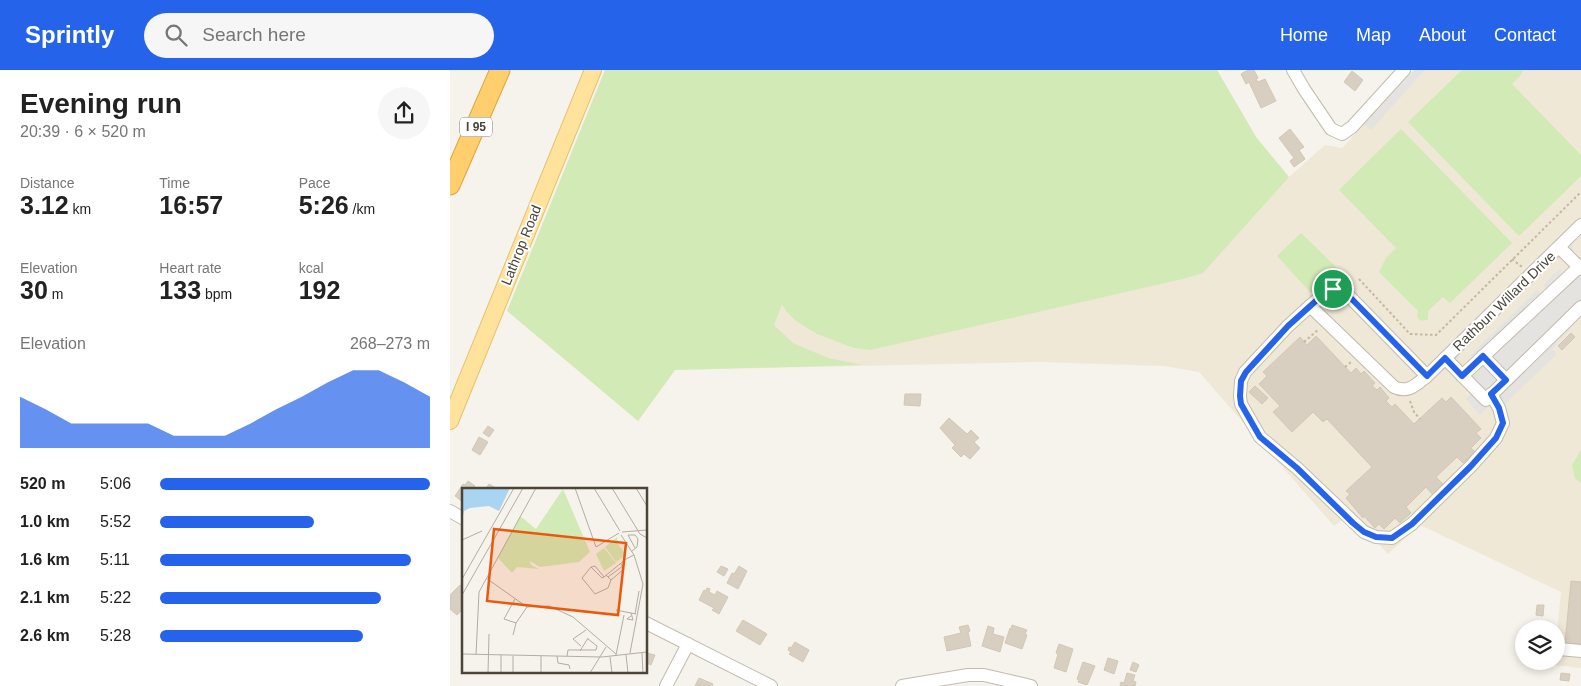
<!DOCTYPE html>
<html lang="en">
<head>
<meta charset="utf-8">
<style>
	:root { --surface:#fff; --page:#f6f6f6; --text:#222; --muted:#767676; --accent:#2563eb }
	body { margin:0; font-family:Helvetica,sans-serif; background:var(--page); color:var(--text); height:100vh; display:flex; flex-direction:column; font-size:19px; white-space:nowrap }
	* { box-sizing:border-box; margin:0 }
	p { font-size:16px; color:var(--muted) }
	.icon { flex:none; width:28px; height:28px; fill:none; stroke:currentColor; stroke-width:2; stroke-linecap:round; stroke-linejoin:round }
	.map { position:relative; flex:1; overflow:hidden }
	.side { display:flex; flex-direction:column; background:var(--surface); width:450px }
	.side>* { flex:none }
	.controls { position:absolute; left:1065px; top:550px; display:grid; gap:10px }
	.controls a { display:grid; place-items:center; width:50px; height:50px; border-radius:50%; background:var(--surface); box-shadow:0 2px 8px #0003; font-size:25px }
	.pin { position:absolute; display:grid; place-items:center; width:42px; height:42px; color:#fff; margin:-21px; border:2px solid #fff; border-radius:50%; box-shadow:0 1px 5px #0007 }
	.round { display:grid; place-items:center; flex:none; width:52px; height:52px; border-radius:26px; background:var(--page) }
	.headline { display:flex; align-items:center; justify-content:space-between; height:85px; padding:0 20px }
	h1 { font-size:28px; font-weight:600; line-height:38px }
	.stats { display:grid; grid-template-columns:repeat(3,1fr); gap:8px; height:85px; padding:5px 20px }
	.stats div { display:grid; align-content:center }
	.stats b { font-size:25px; font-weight:600 }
	.stats small { font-size:14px; font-weight:400 }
	.stats p { font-size:14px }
	.chart { height:140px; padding:10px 20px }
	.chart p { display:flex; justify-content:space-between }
	.chart svg { width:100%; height:90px; margin-top:5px; fill:var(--accent); opacity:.7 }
	ul { padding:0 20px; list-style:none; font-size:16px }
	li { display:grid; grid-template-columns:80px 60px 1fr; align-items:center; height:38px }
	li i { height:12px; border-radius:6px; background:var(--accent) }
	header { display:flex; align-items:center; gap:30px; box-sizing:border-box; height:70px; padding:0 25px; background:var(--accent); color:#fff }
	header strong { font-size:24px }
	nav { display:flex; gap:28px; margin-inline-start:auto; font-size:18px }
	.search { width:350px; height:45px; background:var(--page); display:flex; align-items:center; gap:12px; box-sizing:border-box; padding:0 18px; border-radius:28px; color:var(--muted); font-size:19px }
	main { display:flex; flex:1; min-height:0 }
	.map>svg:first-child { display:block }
</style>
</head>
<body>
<header>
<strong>Sprintly</strong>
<div class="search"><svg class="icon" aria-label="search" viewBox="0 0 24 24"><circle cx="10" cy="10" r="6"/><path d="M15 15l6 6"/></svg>Search here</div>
<nav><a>Home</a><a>Map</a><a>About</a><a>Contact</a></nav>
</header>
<main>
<section class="side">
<div class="headline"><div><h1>Evening run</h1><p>20:39 · 6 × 520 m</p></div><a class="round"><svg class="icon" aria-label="share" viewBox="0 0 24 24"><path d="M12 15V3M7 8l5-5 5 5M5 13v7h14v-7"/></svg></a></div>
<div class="stats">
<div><p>Distance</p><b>3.12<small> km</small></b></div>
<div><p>Time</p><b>16:57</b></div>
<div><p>Pace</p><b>5:26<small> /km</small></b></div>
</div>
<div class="stats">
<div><p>Elevation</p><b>30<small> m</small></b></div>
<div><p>Heart rate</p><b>133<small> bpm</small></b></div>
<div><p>kcal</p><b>192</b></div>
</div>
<div class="chart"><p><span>Elevation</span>268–273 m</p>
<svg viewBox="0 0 160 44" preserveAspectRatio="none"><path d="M0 44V19L10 25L20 32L30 32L40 32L50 32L60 38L70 38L80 38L90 32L100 25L110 19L120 12L130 6L140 6L150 12L160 19V44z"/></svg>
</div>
<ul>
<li><b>520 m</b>5:06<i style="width:100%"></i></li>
<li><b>1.0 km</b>5:52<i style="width:57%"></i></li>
<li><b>1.6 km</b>5:11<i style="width:93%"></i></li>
<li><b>2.1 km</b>5:22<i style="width:82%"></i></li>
<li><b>2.6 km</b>5:28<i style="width:75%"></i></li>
</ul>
</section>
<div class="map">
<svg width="1131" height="616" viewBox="0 0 1131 616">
	<rect width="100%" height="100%" fill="#f6f3ec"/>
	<!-- education -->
	<path fill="#efe8d6" d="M155,0H767L806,67L839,107L875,75L892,78L914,54L921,59L975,0H1131V598L1104,595V591H1106V572L1111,522L970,455L938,484L900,444L884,456L749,302L714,296L589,292L225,300L188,351L58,241Z"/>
	<!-- green -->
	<g fill="#d2eab5">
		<path d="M155,0H767L806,67L839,107L753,203L733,209L420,280L404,278L367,264L346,251L336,241L332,234L324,255L343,273L378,288L412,295L225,300L188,351L57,241Z"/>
		<path d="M1012,0H1073L1070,6L1062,14L1131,85V106L1069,166L958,52Z"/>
		<path d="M951,59L1062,173L1000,233L993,227L978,241V249C973,252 969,251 967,246L968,241L929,202L936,188L946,178L889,120Z"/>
		<path d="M851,163L888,199L861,223L827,186Z"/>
		<path d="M1131,380V413L1125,408L1122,395Z"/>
	</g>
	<!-- parking -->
	<g fill="#e5e3e0">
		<path d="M964,0H975L921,60L914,54Z"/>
		<path d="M1122,173L1124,183L1131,191V247L1102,279L1107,284L1053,336L1044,331L1030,345L1016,329L1021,324L999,299H993L1010,281L1008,290L1014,296L1025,292L1020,286L1087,220L1093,225L1099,220L1093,215L1109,199L1113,205L1118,201L1119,196L1117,192L1112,189L1106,190Z"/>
	</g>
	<!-- building -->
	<g fill="#d8cfc1" stroke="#d3c7b4">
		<path d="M798,0H804L808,8L806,9L808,12L815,9L826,31L811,38L799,12L796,14L791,4Z"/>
		<path d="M902,1L913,10L905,21L894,12Z"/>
		<path d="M840,59L854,77L849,80L855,89L844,97L840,91L844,88L829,68Z"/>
		<path d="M1121,263L1125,267L1112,280L1108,276Z"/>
		<path d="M866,266L901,303L906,298L911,304L914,301L925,313L922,316L927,320L930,317L939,328L936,331L942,337L945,334L964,354L992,328L996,332L1001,327L1031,359L1026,363L1031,368L1021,378L1025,382L1013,393L1007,387L986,407L994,415L983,425L976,417L956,437L961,443L950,453L945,448L934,459L929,454L925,458L914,446L913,448L896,428L900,424L896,421L922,397L877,349L873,352L863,342L842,362L823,342L830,336L809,314L817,306L813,302L850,267L857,275Z"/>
		<path d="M805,316L818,328L812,334L799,322Z"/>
		<path d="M455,324H471L470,336L454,335Z"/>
		<path d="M499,348L517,364L521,360L529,368L524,372L530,378L520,389L514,384L511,387L502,378L505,375L490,358Z"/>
		<path d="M38,356L44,360L39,367L33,363Z"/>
		<path d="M29,367L38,372L30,385L22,380Z"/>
		<path d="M18,411L25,416L23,420H14V433L5,426L13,414L15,415Z"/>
		<path d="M39,414L46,418L45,420H35Z"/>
		<path d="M271,496L278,499L274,506L267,502Z"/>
		<path d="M289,496L297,501L288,519L277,513L282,503L284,504Z"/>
		<path d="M1121,511L1131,512V575L1115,573Z"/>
		<path d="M10,515L14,519V538L7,545L0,539V525Z"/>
		<path d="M257,518L260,519L259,522L265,525L267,521L278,527L269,544L262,540L264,538L249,530L254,520L256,521Z"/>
		<path d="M1087,535H1094L1093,546L1086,545Z"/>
		<path d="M293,550L317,564L310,575L286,561Z"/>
		<path d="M518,555L520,561L518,562L521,576L497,581L494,567L511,563L509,557Z"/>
		<path d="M562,555L577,560L575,564L577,565L572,579L555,573L560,558L561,559Z"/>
		<path d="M538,556L544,558L543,564L554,567L550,582L532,576Z"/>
		<path d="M345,572L359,580L353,592L339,584L341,582L338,580L339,577L341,578Z"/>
		<path d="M609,574L623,579L616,602L604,598L608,584L606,583Z"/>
		<path d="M196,583L205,585L201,595L197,593Z"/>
		<path d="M658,588L668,591L664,604L654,600Z"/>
		<path d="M633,592L645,596L637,615L628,612L629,610L627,609Z"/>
		<path d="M683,592L689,595L686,602L680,600Z"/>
		<path d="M677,603L685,605L683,611L686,612L685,616H670L671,612L674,613Z"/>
		<path d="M1111,603L1120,604L1119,611L1110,610Z"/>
		<path d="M249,608L263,614L262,616H245Z"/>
	</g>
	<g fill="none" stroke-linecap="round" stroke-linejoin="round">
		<defs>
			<g id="minor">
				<path d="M843,0L854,19L881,59L892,64L902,57L954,0"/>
				<path d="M1109,177L1131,199"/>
				<path d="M860,236L838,256L795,302L791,311L790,326L791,334L810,367L847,398L914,462L926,467L942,468L962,454L1021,396L1046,368L1053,353L1049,338L1041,324"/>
				<path d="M1033,286L1056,310"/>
				<path d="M995,288L1036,330L1131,237"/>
				<path d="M977,306L894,221C879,216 871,227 860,236L944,317C958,324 967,314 977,306L1131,155"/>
				<path d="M1012,306L1129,197"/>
				<path d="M0,441L14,449"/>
				<path d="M196,553L321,616"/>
				<path d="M1109,579L1131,581"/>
				<path d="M216,616L238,574"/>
				<path d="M452,616L518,605H534L581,616"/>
			</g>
			<path id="major" d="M0,351L143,0"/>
			<path id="highway" d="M0,115L50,0"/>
		</defs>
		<!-- minor casing -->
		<use href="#minor" stroke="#c2bbae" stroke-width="14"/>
		<!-- major casing -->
		<use href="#major" stroke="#e6c16a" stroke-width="18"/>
		<!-- highway casing -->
		<use href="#highway" stroke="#e0a43c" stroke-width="21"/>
		<!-- path -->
		<g stroke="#c4b79f" stroke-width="2" stroke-dasharray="2.5 2.5" stroke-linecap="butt">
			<path d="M1062,189L1072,197"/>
			<path d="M909,209L960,264L986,265L1131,122"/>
			<path d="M854,272L868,260"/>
			<path d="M895,297L901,292"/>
			<path d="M960,331L964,342L970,349"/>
		</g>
		<!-- minor -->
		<use href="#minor" stroke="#fff" stroke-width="12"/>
		<!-- major -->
		<use href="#major" stroke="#ffe39c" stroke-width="16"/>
		<!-- highway -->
		<use href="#highway" stroke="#ffcf6e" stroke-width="19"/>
	</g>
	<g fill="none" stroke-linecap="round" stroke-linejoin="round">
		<defs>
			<path id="route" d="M883,219L894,221L977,306L995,288L1012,306L1033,286L1056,310L1041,324L1049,338L1053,353L1046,368L1021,396L962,454L942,468L926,467L914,462L903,453L847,398L810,367L791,334L790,326L791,311L796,302L838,256L878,220Z"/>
		</defs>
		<!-- route casing -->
		<use href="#route" stroke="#fff" stroke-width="10"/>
		<!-- route -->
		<use href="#route" stroke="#2563eb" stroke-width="6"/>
	</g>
	<g text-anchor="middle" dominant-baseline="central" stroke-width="4" stroke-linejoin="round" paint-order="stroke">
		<!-- shield labels -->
		<rect fill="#fff" stroke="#817c74" stroke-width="1" x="10" y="47.5" width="32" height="19" rx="4"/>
		<g font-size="12" font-weight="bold" fill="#4b4439">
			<text x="26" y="57">I 95</text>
		</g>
		<!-- street labels -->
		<g font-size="14" fill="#4b4439" stroke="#fff">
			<text transform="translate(71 175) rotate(-68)">Lathrop Road</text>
			<text transform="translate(1054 231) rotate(-44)">Rathbun Willard Drive</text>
		</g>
	</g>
	<!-- overview -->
	<g transform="translate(12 418)">
		<rect width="185" height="185" fill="#f6f3ec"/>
		<path d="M101,1L128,64L117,74L78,79L68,73L69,77L77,81L55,79L50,85L36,70L58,28L74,41ZM155,49L156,56L164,67L154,74L143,59ZM142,60L154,75L142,83L134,66Z" fill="#d2eab5"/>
		<path d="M0,0H48L37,23L27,18L8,20L2,23L0,32Z" fill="#a9d4f2"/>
		<path fill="none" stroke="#b2ada4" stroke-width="1" d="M113,0L134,59L157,45M132,0L158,43M150,0L178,46L185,50M174,0L185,18M160,44L185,42M159,47L172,67M0,52L20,43M170,63L175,59L176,51L173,47H166L173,60M129,79L120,90L133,106L146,100L149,92M144,87L149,92L162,81L159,76M142,89L133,78L129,79L140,90L142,89L164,71L172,67L181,96L168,165M146,89L161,78M24,90L65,119L87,118L111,129L154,166M0,91L52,0M0,107L61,0M53,111L42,131L54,135M154,122L174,126M173,126L177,103M169,128L165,131L171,132L169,125M51,147L54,135L65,119M119,158L111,151L124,142M118,163L126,150M180,165L181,185M0,166L140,169L185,164M14,167L17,104L74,0M154,167L162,127M164,167L166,185M95,168L96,175L107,177L108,181M105,168L106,162H134L135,158L126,151M148,169L150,185M26,185L27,146M39,185V167M51,185V168M79,185V168M128,185L144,159"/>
		<path fill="#e8590c" fill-opacity="0.15" stroke="#e8590c" stroke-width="2.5" d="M32,41L164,55L156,127L25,113Z"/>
		<rect width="185" height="185" fill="none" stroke="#4b4439" stroke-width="2.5"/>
	</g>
</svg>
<div class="controls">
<a><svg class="icon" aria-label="layers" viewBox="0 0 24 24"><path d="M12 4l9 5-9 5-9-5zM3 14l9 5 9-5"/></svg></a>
</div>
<div class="pin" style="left:883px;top:219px;background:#1e9e55"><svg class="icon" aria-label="arrive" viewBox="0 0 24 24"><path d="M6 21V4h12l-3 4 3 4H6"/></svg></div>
</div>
</main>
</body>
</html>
